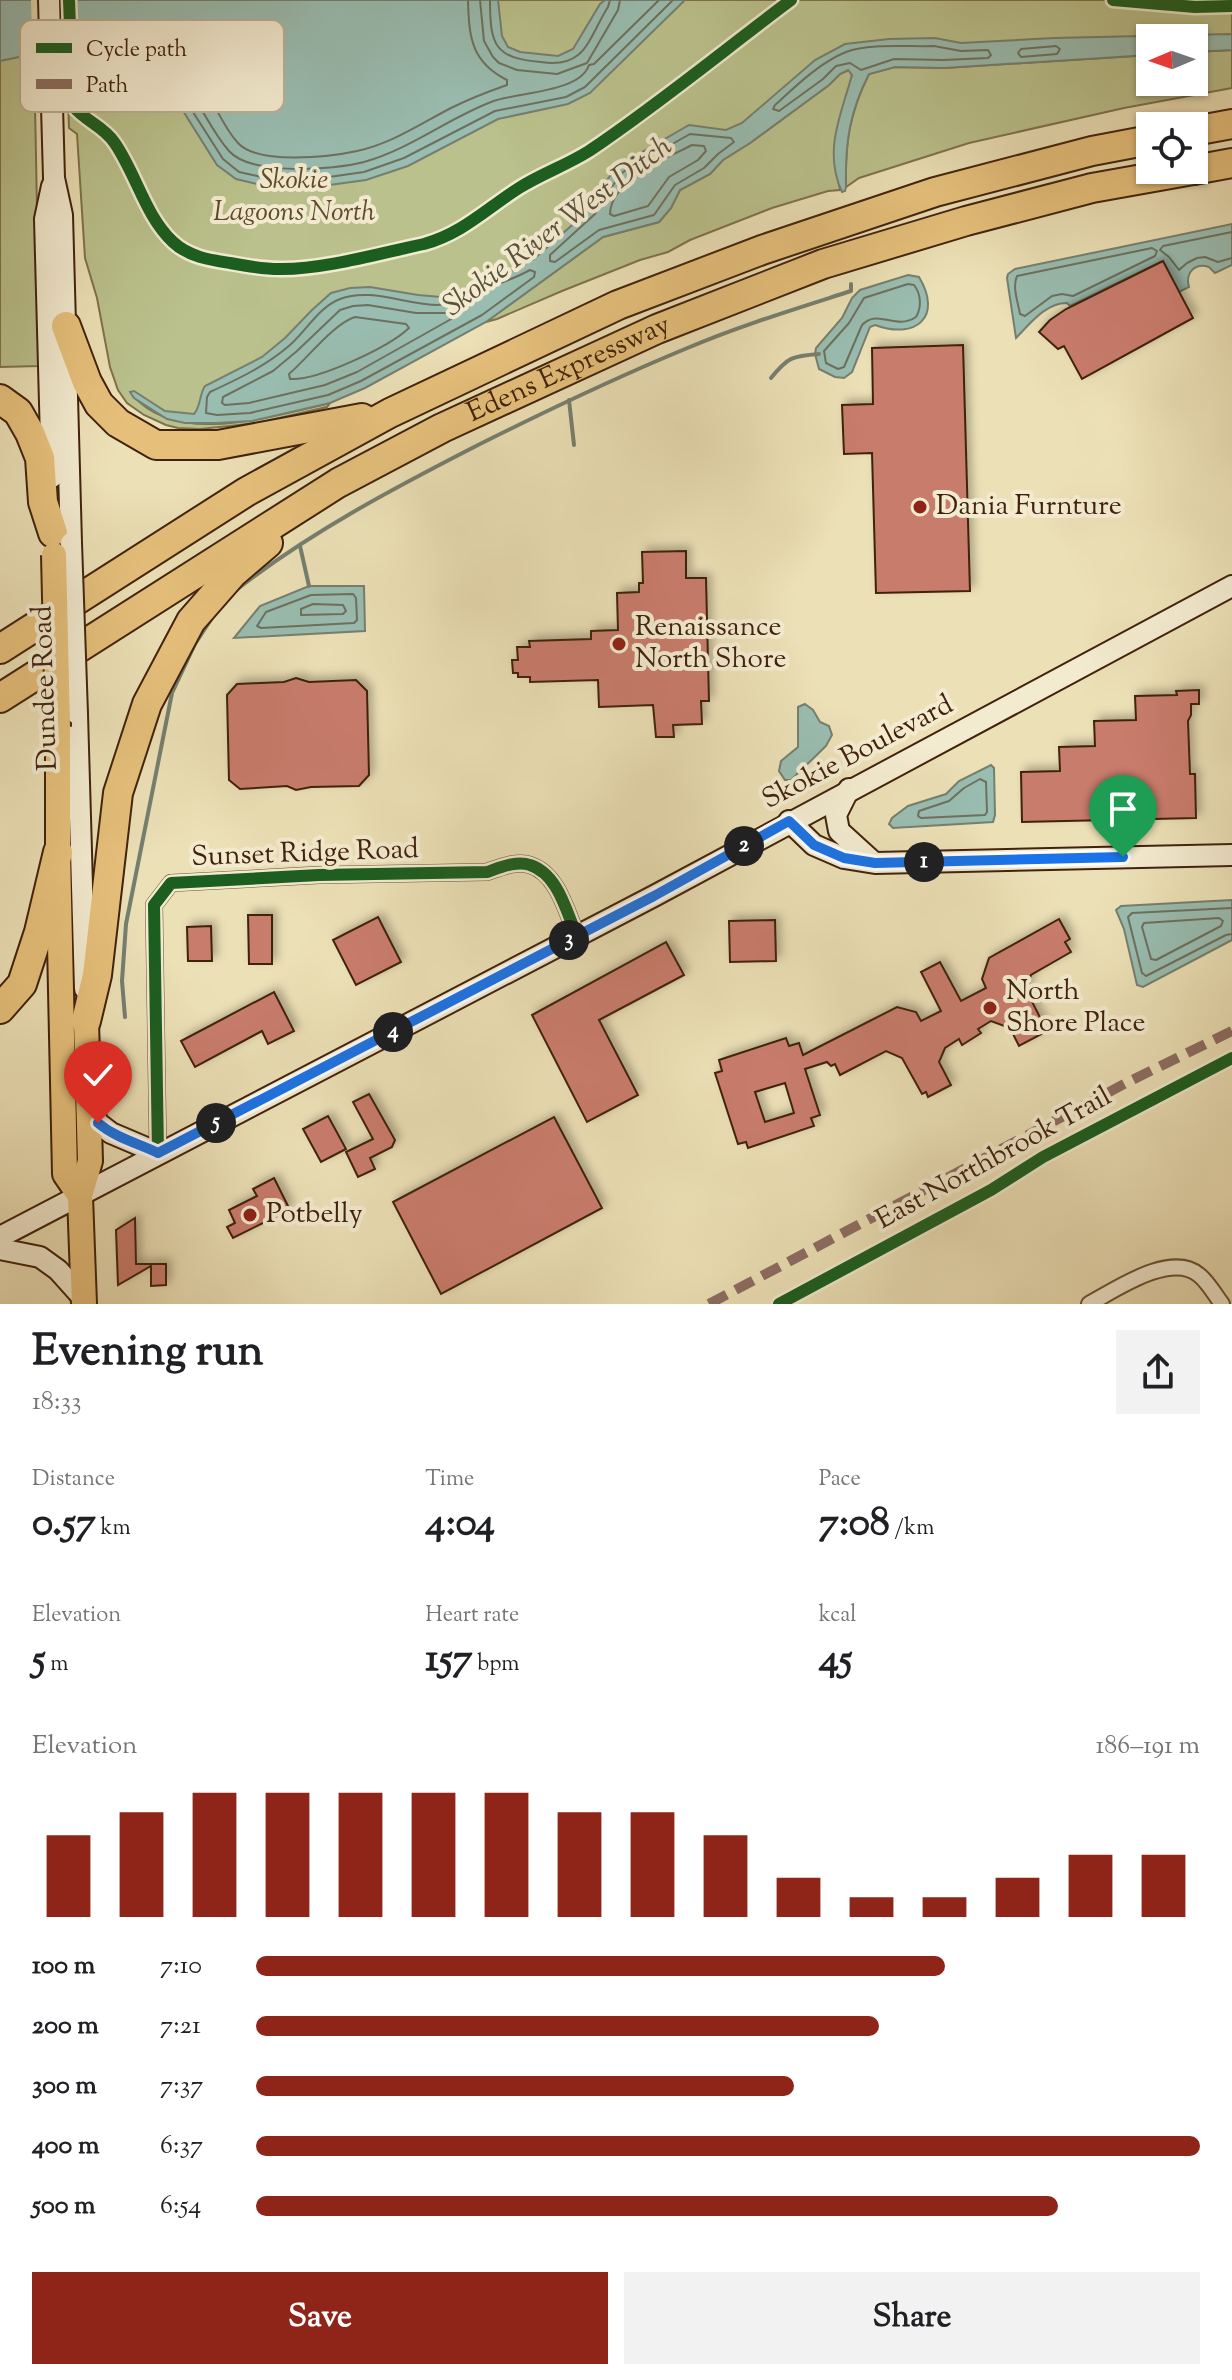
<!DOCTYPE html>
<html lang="en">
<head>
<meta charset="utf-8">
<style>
	:root { --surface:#fff; --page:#f2f2f2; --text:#202124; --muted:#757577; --accent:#8f2418 }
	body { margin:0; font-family:"Sorts Mill Goudy",serif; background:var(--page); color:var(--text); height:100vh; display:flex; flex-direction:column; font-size:30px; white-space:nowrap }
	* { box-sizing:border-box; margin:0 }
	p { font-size:26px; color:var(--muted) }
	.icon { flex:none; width:44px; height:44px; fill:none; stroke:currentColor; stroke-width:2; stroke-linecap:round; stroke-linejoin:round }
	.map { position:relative; height:1304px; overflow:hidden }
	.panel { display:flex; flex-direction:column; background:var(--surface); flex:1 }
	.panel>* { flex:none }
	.needle { width:52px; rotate:268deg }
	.fabs { position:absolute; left:1136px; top:24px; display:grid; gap:16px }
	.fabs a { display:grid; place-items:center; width:72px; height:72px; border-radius:0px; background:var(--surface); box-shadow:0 2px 6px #0004; font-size:40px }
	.pin { position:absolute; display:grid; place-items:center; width:68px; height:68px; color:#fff; margin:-82px -34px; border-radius:50% 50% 50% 0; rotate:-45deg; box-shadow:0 0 8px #0007 }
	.pin .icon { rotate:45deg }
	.km { position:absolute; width:40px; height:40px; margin:-20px; border-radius:50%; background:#222; color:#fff; font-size:22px; line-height:40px; text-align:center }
	.round { display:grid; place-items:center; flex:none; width:84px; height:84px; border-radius:0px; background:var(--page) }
	.overview { display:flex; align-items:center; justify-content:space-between; height:136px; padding:0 32px }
	h1 { font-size:44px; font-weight:700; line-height:60px }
	.metrics { display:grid; grid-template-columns:repeat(3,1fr); gap:12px; height:136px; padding:8px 32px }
	.metrics div { display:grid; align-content:center }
	.metrics b { font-size:40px; font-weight:700 }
	.metrics small { font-size:22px; font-weight:400 }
	.metrics p { font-size:22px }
	.chart { height:224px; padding:16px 32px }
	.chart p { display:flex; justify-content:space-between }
	.chart svg { width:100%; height:144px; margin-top:8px; stroke:var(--accent); stroke-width:6 }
	.primary-button { display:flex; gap:16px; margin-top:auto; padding:16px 32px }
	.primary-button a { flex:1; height:92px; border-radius:0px; background:var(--accent); color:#fff; font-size:32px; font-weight:700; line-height:92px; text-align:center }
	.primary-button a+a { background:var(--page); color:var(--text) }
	ul { padding:0 32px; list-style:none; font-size:26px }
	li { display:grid; grid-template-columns:128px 96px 1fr; align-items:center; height:60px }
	li i { height:20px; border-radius:10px; background:var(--accent) }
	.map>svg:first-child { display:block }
</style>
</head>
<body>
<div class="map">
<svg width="1232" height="1304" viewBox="0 0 1232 1304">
	<defs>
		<filter id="shadow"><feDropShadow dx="4.5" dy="-4.5" stdDeviation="4" flood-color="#0004"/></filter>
	</defs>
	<rect width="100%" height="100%" fill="#ece0b6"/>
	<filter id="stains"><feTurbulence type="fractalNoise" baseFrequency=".0025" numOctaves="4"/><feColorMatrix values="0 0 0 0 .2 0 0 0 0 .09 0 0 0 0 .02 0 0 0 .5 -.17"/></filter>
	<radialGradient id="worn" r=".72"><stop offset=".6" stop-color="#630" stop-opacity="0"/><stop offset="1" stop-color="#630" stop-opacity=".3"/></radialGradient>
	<!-- green -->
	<g fill="#bac18c" stroke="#7e724c" stroke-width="2">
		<path d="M0,0H33L40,366L0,367Z"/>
		<path d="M65,0H1232V41L1194,42V38H1150V44L918,47L836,57L739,131L667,165L491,309L439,343L333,398L290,405L270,412L205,419L164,415L132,394C176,448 274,415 330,403L327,407L258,423L200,429L178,428L166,425L144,415L127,403L118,390L110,367L97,298L85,258L77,134L69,128Z"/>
		<path d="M1232,50V88L1124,108L969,143L859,178L846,187C845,144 849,114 869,74L895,67L944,68L1150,55V82H1194V52Z"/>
		<path d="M849,70L852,75L834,157L840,190L828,191L772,208L690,240L668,252L640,260L562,291L497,319L486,322L603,237L659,222L671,208L680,190L710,174L723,160L750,143L829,85L840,74Z"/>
	</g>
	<!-- water -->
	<g fill="#99bdb1" stroke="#767f6f" stroke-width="2">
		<path d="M0,0H498L502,36L508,47L520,52L558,56L573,49L600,4L605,0H685L590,93L568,104L498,119L408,166L366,180L322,186H265L236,179L217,165L178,103L154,82L130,68L24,56L0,61Z"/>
		<path d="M1232,34V50L1194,52V38H1150V55L944,68L895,67L869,74C849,113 845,144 846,187L845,191L842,192C823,151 841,115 852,75L848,70L840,74L829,85L750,143L723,160L710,174L680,190L671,208L659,222L603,237L486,322L365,388L330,403L252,421L217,423H185L167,419L134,398L130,392L134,391L165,411L194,414C201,406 199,395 205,386L262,357L285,338L312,310L331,293L350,288L370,287L418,295L441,297L511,271L534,259L590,209L603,185L618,166L689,125L726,130L742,123L815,60L845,44L889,39L935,38L961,43L1054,38Z"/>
		<path d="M1232,224V265L1215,273L1209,267C1195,262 1185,273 1189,287L1179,292L1162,261L1070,306L1067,303C1045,303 1029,325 1016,338L1007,278L1008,274L1015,269Z"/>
		<path d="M908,275L919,277C943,317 916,340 875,325L870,327L852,372L844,378L835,377L819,369L815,354L816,348L842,318L852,298L860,290Z"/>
		<path d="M309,586H364L365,631L234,638L260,606Z"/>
		<path d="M805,704L813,710L820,722L829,726L832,735L826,746L791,780H785L779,771L781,761L798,747V707Z"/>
		<path d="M991,765L994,768L995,815L993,822L893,828L889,824L892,818L908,806L946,794L959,781Z"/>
		<path d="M1232,900V940L1143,987L1137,985L1124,929L1116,910L1121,906Z"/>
	</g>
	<!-- pier -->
	<path fill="#ece0b6" d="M31,0H73L75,65L33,61Z"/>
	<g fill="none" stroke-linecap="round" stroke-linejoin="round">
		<!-- shore -->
		<g stroke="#6d705e" stroke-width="2">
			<path d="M480,0L484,41L493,57L499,63L517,70L557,74L587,63L618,10L620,0"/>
			<path d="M490,0C490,46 495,58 541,62C554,64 567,64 578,55C590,46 599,20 608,7L610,0"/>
			<path d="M62,30C102,34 138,33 172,57C183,65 196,76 203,87C216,105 223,127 238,143C258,165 330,157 357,151C391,144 420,124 451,108C469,99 487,92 507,85V80C471,62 469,37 468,0"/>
			<path d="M62,42C85,44 113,44 135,50C144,53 154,60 162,65C197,87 203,121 229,151C251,176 333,170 364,162C410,149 447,119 491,102C516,92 580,93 589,65L594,64L659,0"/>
			<path d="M934,46L961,51L988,50L991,55L988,58L943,60L894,59L861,70L850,63L836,66L823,79L779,111L773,109L775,105C796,86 819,63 846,52C869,43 909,47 934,46Z"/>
			<path d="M1056,46L1060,49L1057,54L1021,57L1018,53L1021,49Z"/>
			<path d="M62,52L132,60L159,75L184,98L223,159L239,172L266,178H322L364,172L404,158L495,111L566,97L585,87L673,0"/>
			<path d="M690,134L731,138L734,142L718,154L704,168L675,185L654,215L599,230L555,262L550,261V255L595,214L610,189L623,172Z"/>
			<path d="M692,145L704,146L706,151L698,160L669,177L648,206L614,216L610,214C611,180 665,159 692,145Z"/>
			<path d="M1232,232L1163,246L1160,250L1169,257L1179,270L1187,263L1197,258L1205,257L1218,262L1232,258"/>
			<path d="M1152,248L1157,251L1155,256L1073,296L1062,294L1052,296L1025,316L1020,314C1018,302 1012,287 1017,276Z"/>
			<path d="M530,270L535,272L534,277L482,315L361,381L328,395L250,413L217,415L206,413L207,397L210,392C238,379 266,366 290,345C306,331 319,307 340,299C371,287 406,305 438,305C446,304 453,300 461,297C485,289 508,282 530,270Z"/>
			<path d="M908,284L914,285C921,294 922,307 916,317C895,331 879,308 862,325L844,367L838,369L826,363L824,351L849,323L864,298Z"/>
			<path d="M368,305L416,313H450L453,318L357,372L325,385L249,403L225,405L222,403L223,397L273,371L297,351L340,310L353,306Z"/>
			<path d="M355,317L406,324L409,328C389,347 317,381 290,379L289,374C308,358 333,324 355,317Z"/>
			<path d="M353,594L356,598L357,620L354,623L261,628L257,626L266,612L311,595Z"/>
			<path d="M313,604L343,605L346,611L343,614L301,615V609Z"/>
			<path d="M980,779L986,782L987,812L985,815L921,818L918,816L919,811L949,801L964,788Z"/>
			<path d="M1232,908L1132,913L1128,917L1142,973L1146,976L1226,935L1232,934"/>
			<path d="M1219,918L1223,921L1221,926L1156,960L1151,959L1142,927L1144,923Z"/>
		</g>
		<!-- stream -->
		<g stroke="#767f6f" stroke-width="4">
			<path d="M771,378C788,357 792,356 819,354"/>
			<path d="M569,400L574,445"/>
			<path d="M300,546L309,586"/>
			<path d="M235,591C310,532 396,487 480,444C548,410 615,378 685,349C739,326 795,309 851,291V284"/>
			<path d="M125,1017L122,981L126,924L172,693L195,644L212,618"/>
		</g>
	</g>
	<!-- building -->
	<g fill="#c87b6c" stroke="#41220c" stroke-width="2" fill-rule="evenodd" filter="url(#shadow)">
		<path d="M1163,261L1193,318L1082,379L1064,346L1058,349L1039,332L1050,320L1066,309Z"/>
		<path d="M963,345L970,591L876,593L872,453L844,454L842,405L873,404L872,348Z"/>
		<path d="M686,551V578H706L709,701H701L702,724L673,725L674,737H656L653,705L599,707L598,680L530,682V677H518V673H513L512,660H518L517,647H530L529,641L591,639V631L618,630L617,593L639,592V583H643L642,552Z"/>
		<path d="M296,678L309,682L356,680L367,691L369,775L359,786L311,787L296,790L287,786L240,789L229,780L227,695L237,684L284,682Z"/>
		<path d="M1199,690V704H1191V715L1188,721L1190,774H1195L1196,818L1022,822L1021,772L1060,771L1059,747L1095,746L1094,721L1136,720L1135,696L1177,695L1176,691Z"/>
		<path d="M248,915H272V964H249Z"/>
		<path d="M378,917L401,962L356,985L333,940Z"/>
		<path d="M1059,919L1070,939L1065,942L1071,952L1031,975L1026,990L1047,1031L1019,1046L1010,1028L991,1021L978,1029L981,1033L962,1045L959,1039L945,1048L939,1062L951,1085L928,1097L926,1092L922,1094L902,1058L886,1051L840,1075L835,1064L831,1066L827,1062L805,1069L820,1115L811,1118L814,1126L748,1148L746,1142L738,1144L715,1073L722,1071L719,1060L786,1038L789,1046L799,1043L803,1055L897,1007L916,1012L921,1021L941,1011L921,972L940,962L961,1001L986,988L982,979L989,958ZM785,1083L794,1113L765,1122L755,1092Z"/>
		<path d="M775,920L776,961L730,962L729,921Z"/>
		<path d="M211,926L212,961H188L187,927Z"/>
		<path d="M666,942L684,975L599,1020L638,1095L587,1122L532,1015Z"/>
		<path d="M274,992L294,1031L268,1044L262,1031L195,1067L181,1041Z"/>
		<path d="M369,1094L395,1140L392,1147L370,1158L375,1169L358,1177L346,1152L373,1139L353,1102Z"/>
		<path d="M328,1116L346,1149L321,1162L303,1129Z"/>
		<path d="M554,1117L602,1208L441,1294L393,1202Z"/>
		<path d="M274,1178L289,1208L284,1210L283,1213L233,1238L227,1227L235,1223L229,1210L257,1196L253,1189Z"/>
		<path d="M135,1218L136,1264H166V1285L151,1286V1266L118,1285L116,1230Z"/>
	</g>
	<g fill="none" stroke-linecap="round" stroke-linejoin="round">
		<defs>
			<g id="street">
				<path d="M158,1153L154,905L171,883L319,875L487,872C499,868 517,860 530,865C558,874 566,911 577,936"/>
				<path d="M1089,1304C1115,1290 1171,1251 1199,1275C1208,1282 1215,1295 1222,1304"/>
			</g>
			<g id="secondary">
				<path d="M49,0L54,178L62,215L71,543"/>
				<path d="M52,186L45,219L52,477"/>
				<path d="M77,714L85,989"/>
				<path d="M849,789L836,815L839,831L872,861"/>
				<path d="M789,821L814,845L844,858L875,863L1232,855"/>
				<path d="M89,1101L98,1123L111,1133L158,1153"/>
				<path d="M0,1237L654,896L1232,586"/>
				<path d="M0,1249L40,1257L58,1270L84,1299"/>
			</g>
			<g id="primary">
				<path d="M58,727V852L65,1174L80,1196"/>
				<path d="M84,1304L80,1196L90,1161L86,1021"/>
			</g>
			<g id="highway">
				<path d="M1194,131L1232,124"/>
				<path d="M1194,170L1232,163"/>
				<path d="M66,326L87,382L99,404L118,423L156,445H218L362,418"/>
				<path d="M0,399L18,412L30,433L40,458L43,502L53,533"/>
				<path d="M0,649L246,492L390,413L618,305L762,250L935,192L1092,151L1150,140"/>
				<path id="s1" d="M0,698L338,483L442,428L657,329L823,264L966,221L1092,188L1193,170"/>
				<path d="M0,1009L22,984L39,932L58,852"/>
				<path d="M86,1021L97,975L118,793L147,704L191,621L233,573L268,543"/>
			</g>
		</defs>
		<!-- street casing -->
		<use href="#street" stroke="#6c5236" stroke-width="18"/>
		<!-- secondary casing -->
		<use href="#secondary" stroke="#41220c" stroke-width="24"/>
		<!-- primary casing -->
		<use href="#primary" stroke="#41220c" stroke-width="28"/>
		<!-- highway casing -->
		<use href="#highway" stroke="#41220c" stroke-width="32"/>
		<!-- street -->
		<use href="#street" stroke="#f3ebd0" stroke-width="14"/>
		<!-- secondary -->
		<use href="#secondary" stroke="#f3ebd0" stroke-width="20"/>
		<!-- primary -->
		<use href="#primary" stroke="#e6c07b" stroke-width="24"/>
		<!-- highway -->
		<use href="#highway" stroke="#e6c07b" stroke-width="28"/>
		<defs>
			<path id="secondary-bridge" d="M71,543L77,714"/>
			<path id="primary-bridge" d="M54,555L58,727"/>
		</defs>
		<!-- secondary-bridge casing -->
		<use href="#secondary-bridge" stroke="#41220c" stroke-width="24" stroke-linecap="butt"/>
		<!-- primary-bridge casing -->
		<use href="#primary-bridge" stroke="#41220c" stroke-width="28" stroke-linecap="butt"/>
		<!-- secondary-bridge -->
		<use href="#secondary-bridge" stroke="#f3ebd0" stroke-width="20"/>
		<!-- primary-bridge -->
		<use href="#primary-bridge" stroke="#e6c07b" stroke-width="24"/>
		<!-- quiet -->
		<path stroke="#8d6e63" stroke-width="10" stroke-dasharray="20 10" stroke-linecap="butt" d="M709,1304L1128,1082L1232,1031"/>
		<defs>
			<g id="cycleway">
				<path d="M69,0L73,106C85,121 103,126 114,142C136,173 145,216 173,242C189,257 210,260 230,263C246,266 262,269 279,269C322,270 381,253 424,244C463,233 486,209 519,188C541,174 567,165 589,151C659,104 724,50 791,0"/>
				<path d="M1113,0L1195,7L1232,6"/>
				<path d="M158,1153L154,905L171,883L319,875L487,872C499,868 517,860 530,865C558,874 566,911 577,936"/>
				<path d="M779,1304L991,1190L1043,1157L1232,1058"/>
			</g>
		</defs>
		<!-- cycleway casing -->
		<use href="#cycleway" stroke="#f3ebd0" stroke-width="17"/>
		<!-- cycleway -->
		<use href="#cycleway" stroke="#1b5e20" stroke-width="12"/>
	</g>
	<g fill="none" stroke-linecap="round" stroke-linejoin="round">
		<defs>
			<path id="route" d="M98,1123C116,1138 137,1143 158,1153L654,896L789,821L814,845L844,858L875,863L1123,857"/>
		</defs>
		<!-- route casing -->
		<use href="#route" stroke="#fff" stroke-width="16"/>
		<!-- route -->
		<use href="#route" stroke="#1a73e8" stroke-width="10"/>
	</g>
	<!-- markers -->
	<g fill="#8f2418" stroke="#f3ebd0" stroke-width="3">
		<circle cx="920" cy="507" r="8"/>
		<circle cx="619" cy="644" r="8"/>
		<circle cx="990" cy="1008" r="8"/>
		<circle cx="250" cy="1215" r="8"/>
	</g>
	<g text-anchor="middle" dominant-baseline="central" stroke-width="8" stroke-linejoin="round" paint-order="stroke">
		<!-- park labels -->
		<g font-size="28" font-style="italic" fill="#5f4a2c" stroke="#f3ebd0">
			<text x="294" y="181">Skokie<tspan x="294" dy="32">Lagoons North</tspan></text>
		</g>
		<!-- street labels -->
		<g font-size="28" fill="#41220c" stroke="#f3ebd0">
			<text stroke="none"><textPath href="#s1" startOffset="658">Edens Expressway</textPath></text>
			<text transform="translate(46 688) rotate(-92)">Dundee Road</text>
			<text transform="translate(858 753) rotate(-28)">Skokie Boulevard</text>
			<text transform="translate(305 854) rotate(-2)">Sunset Ridge Road</text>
			<text transform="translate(994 1159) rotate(-29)">East Northbrook Trail</text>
		</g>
		<!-- poi labels -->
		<g font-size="28" fill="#41220c" stroke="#f3ebd0" text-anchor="start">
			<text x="936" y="507">Dania Furnture</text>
			<text x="635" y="628">Renaissance<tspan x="635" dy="32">North Shore</tspan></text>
			<text x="1006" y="992">North<tspan x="1006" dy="32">Shore Place</tspan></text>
			<text x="266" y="1215">Potbelly</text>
		</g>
		<!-- water labels -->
		<g font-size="30" font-style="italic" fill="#5b503e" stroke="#f3ebd0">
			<text transform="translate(558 227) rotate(-37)">Skokie River West Ditch</text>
		</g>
	</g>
	<!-- legend -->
	<rect x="20" y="20" width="264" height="92" rx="12" fill="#f3ebd0" stroke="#beaf95" stroke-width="2"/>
	<rect x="36" y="43" width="36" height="10" fill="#1b5e20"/>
	<rect x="36" y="79" width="36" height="10" fill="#8d6e63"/>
	<g font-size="22" fill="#41220c">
		<text x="86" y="56">Cycle path</text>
		<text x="86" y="92">Path</text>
	</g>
	<rect width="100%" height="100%" filter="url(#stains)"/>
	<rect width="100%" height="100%" fill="url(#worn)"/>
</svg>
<div class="fabs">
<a><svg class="needle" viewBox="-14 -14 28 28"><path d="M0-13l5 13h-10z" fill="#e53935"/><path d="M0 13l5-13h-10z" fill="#757577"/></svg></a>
<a><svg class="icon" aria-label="locate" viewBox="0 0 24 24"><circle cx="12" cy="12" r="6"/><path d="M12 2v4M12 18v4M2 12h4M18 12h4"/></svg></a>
</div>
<div class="pin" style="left:1123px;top:857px;background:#1e9e55"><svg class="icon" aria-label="arrive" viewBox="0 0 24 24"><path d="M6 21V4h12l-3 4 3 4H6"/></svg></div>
<div class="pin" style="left:98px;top:1123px;background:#d93025"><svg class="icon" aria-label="check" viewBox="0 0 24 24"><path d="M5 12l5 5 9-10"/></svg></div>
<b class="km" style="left:924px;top:862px">1</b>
<b class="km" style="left:744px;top:846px">2</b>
<b class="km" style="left:569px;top:940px">3</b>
<b class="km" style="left:393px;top:1032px">4</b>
<b class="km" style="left:216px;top:1123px">5</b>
</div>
<section class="panel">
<div class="overview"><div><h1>Evening run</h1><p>18:33</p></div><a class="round"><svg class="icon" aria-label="share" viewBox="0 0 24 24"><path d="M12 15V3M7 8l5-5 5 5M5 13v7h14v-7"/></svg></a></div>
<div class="metrics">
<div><p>Distance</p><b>0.57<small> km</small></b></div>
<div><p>Time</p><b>4:04</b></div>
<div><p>Pace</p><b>7:08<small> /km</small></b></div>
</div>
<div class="metrics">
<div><p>Elevation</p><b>5<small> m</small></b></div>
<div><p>Heart rate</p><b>157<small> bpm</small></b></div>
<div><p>kcal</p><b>45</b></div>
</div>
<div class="chart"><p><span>Elevation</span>186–191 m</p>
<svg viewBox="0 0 160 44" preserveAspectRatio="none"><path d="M5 44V19M15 44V12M25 44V6M35 44V6M45 44V6M55 44V6M65 44V6M75 44V12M85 44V12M95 44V19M105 44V32M115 44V38M125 44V38M135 44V32M145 44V25M155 44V25"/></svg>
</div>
<ul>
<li><b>100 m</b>7:10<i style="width:73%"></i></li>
<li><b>200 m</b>7:21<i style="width:66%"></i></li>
<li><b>300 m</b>7:37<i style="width:57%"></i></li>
<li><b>400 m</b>6:37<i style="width:100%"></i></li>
<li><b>500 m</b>6:54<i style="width:85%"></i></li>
</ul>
<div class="primary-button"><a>Save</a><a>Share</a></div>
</section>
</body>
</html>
